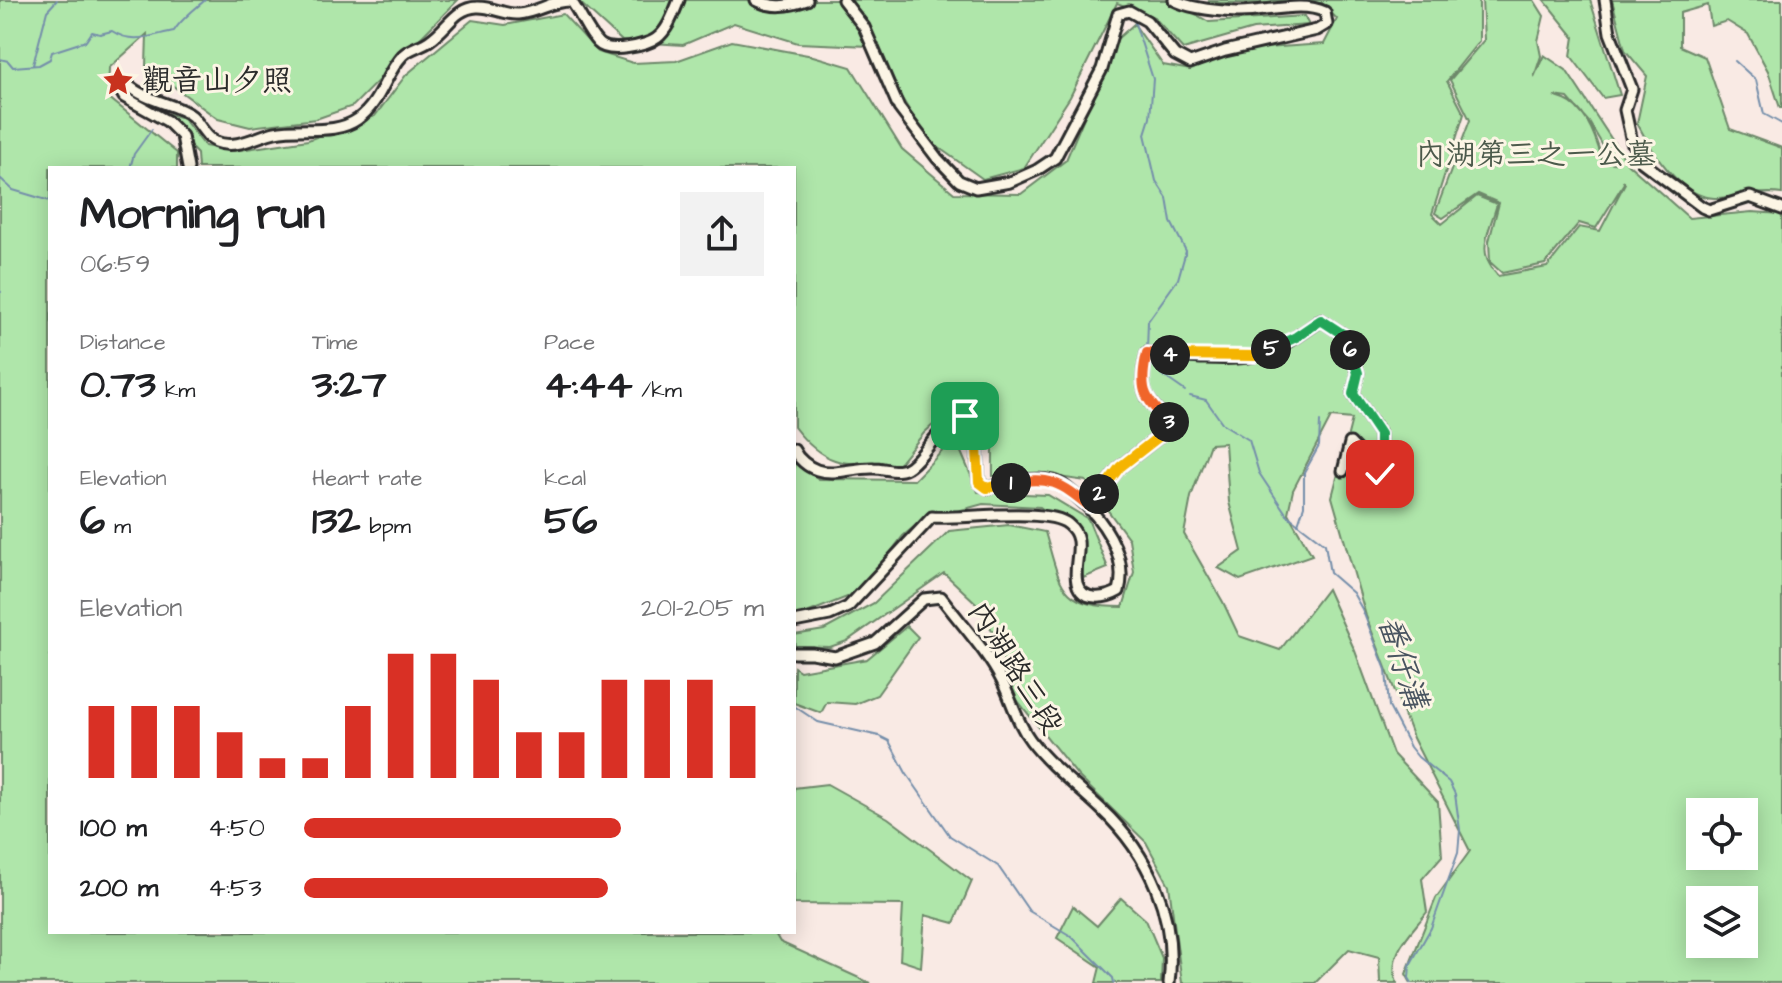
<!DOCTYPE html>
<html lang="en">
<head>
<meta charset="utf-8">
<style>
	:root { --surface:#fff; --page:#f2f2f2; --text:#202124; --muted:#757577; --accent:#d93025 }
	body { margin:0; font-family:"Architects Daughter","LXGW WenKai TC",sans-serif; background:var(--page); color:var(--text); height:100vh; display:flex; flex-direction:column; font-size:30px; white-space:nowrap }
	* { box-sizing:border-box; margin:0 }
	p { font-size:26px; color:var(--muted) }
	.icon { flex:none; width:44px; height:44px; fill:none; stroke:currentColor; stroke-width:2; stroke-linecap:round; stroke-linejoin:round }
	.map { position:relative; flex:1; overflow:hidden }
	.panel { position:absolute; left:48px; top:166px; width:748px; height:768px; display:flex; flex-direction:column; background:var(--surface); border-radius:0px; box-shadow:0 4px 20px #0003 }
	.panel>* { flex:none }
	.tools { position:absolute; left:1686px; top:798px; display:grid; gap:16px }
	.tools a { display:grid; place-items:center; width:72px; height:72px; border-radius:0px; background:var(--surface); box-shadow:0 4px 20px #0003; font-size:40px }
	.pin { position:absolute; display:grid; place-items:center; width:68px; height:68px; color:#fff; margin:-34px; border-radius:16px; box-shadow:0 4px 12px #0006 }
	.km { position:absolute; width:40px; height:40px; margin:-20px; border-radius:50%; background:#222; color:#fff; font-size:22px; line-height:40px; text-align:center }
	.round { display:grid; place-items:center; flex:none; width:84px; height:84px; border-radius:0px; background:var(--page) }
	.headline { display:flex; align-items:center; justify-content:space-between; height:136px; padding:0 32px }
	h1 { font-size:44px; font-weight:700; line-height:60px }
	.figures { display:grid; grid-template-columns:repeat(3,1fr); gap:12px; height:136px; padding:8px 32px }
	.figures div { display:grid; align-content:center }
	.figures b { font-size:40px; font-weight:700 }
	.figures small { font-size:22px; font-weight:400 }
	.figures p { font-size:22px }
	.chart { height:224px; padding:16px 32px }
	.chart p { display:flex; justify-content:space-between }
	.chart svg { width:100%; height:144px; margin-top:8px; stroke:var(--accent); stroke-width:6 }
	ul { padding:0 32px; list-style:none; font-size:26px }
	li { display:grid; grid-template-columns:128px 96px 1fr; align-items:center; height:60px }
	li i { height:20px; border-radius:10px; background:var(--accent) }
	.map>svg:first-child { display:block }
</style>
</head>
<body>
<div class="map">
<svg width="1782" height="983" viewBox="0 0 1782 983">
	<rect width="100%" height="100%" fill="#f9eae4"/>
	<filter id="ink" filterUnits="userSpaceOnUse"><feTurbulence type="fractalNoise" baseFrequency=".0125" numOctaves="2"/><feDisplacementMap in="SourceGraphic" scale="16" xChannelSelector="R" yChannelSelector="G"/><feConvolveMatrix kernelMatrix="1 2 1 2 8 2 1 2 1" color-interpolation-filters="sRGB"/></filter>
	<g filter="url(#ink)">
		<!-- green -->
		<g fill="#afe6aa" stroke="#6d886a" stroke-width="2" fill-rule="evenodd">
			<path d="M0,0H458L353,106L316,119L250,127L218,119L146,66L147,34L109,68L108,97L177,153V168H50V932H774L780,942L870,983H0Z"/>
			<path d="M577,0H1171L1209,22L1304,16L1309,25L1253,29L1183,49L1154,17L1117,3L1070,97L1024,168L983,179L928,140L869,46L798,43L734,23L683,45L622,41Z"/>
			<path d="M1207,0H1479V41L1447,81L1464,114L1432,214L1442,224L1477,196L1497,204C1489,233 1475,251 1498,276L1547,267L1579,227L1600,231L1625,183L1623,180L1624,183L1596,228L1579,223L1545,264L1502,273L1490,262L1489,241L1499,203L1478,194L1443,218L1435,213L1470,120L1450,80L1484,40L1482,0H1534L1544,16L1538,41L1541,56L1534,77L1544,55L1566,70L1628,164L1689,218L1752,212L1782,214V983H1411L1406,974L1436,898L1470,851L1413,738L1366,616L1332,497L1352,419L1331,417L1293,490L1288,513L1312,555L1240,580L1218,568L1242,551L1229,502L1225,443L1210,444L1191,497L1184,534L1223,602L1239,636L1280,650L1327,589L1355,651L1393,754L1438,802L1442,856L1422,879L1427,912C1411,933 1386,954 1397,983H1380L1379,957L1349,949L1315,983H1182L1169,885L1146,842L1078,776L1013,695L997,639L977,604L944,573L847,641L830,647L795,646L794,635L824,630L874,603L949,531L1009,525L1045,532C1061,586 1059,607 1123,607L1134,572L1129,539L1086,481L1052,476H993C992,435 1000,419 955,405L924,433L899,464C849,464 827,470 794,427V168H198L197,154L162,117L163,112L183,118L205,146L233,151L308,140L375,116L406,75L472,20L505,25L563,14L598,52L633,63L676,61L732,41L813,56L851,67L902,149L954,193L1021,194L1066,160L1117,39L1134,24L1163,65L1191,70L1237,50L1324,44L1337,19L1322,3H1220ZM1554,96L1568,98L1589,122L1613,163L1602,160C1597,140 1587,109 1565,100C1562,99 1558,98 1554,96ZM1700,812H1744V856H1700ZM1700,900H1744V944H1700Z"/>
			<path d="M1544,0H1590L1620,95L1603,98L1571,56L1574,37Z"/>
			<path d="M1612,0H1782V108H1780L1768,71L1748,34L1727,21L1711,26L1708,5L1680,13V46L1705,57L1730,129L1782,148V194C1759,190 1736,199 1714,198C1680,197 1651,150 1637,123L1647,76L1625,50Z"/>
			<path d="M955,438L978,492L1048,495L1088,519L1108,568L1083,578L1081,539L1040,507L983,504L921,521L903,536L860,592L794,618V463L819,479L914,480Z"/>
			<path d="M907,626L918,637L877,695L855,704L827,702L821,713L794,703V667L800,671L867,659Z"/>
			<path d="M827,784L888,818L972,881L954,923L925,915L921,967L900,960L903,905L794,904V788Z"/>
			<path d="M1121,898L1146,920L1162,958L1161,983H1096L1100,967L1057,938L1073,906L1097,926Z"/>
		</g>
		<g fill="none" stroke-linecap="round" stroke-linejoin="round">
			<!-- stream -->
			<g stroke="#748eaa" stroke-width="2">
				<path d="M1133,17L1153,79L1150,118L1145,134L1149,151L1156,181L1167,198L1171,222L1186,251L1178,279L1148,321L1147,351"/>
				<path d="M0,59L8,61L13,67L39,65L50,59L52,52L86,41L92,32L100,34L112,31C133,45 152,35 174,31C181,19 195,9 205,0"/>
				<path d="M1735,61L1756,80L1764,114L1782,124"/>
				<path d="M33,65L47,11L57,0"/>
				<path d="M130,168L134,154L152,129"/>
				<path d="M0,178L13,190L50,201"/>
				<path d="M0,291L1,292"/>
				<path d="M1149,361L1162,375L1185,391"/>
				<path d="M1190,396L1206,400L1223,424L1249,440L1259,473L1287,515L1325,544L1330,573L1353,593L1362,609L1386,670L1389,707L1410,747L1418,757L1449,782L1455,794L1460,830L1458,853L1431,928L1410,965L1409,978L1412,983"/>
				<path d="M1298,524L1304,506V473L1319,446L1320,422"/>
				<path d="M794,706L818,722L879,736L889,741L906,773L950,836L998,866L1029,911L1071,936L1113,978L1114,983"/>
			</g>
			<defs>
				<g id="minor">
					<path d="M756,0C773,9 790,6 807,0"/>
					<path d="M843,0L864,27L899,108L937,158L959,181L976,188L1010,182L1037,170L1055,158L1102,69L1118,14L1129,11L1147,21L1175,55L1190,63L1225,51L1317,30L1327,24L1325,12C1302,0 1264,13 1237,12C1219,11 1190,9 1174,0"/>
					<path d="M1605,0L1610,33L1632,89L1625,110L1632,142L1642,162L1702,207L1709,210L1750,197L1782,209"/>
					<path d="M188,168L182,136L167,121L124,97L120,90L121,85L127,84C146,102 178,104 192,116C200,124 206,138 216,142C236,150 257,136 275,132C302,126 334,136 358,119C382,101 384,75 403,55C410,48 422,46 430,40C448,28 455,8 477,7C491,6 505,15 518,14C537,13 552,0 571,1C581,14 587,32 598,43C608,54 647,46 657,38C668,30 674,12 679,0"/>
					<path d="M794,450C798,459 808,467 817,470C835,476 855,467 874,468C886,468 899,475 910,466C930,450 939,423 965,416L977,448L979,482L987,488C1008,483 1033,476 1054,481C1063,483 1069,490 1075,495C1101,517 1129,554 1119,591C1107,598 1082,603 1077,583C1072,562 1088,540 1068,524C1048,507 963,519 932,517L848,607L830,615L794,622"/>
					<path d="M1089,506L1120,467L1161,435L1170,422C1143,399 1138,388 1147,353C1176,356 1226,362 1254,356C1278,352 1302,333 1321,320L1344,335L1358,373L1353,394L1380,434V474L1350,443L1343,471"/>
					<path d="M794,653H812L835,657L875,643L924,599L941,597C961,624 987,651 1002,681C1012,701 1017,723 1031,741C1051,767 1077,786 1101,809C1149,854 1177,916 1169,983"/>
				</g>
			</defs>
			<!-- minor casing -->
			<use href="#minor" stroke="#2b2b2b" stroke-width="15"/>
			<!-- minor -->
			<use href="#minor" stroke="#fcf5e5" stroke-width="9"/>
		</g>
	</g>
	<g fill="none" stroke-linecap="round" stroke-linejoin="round" filter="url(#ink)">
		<defs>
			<path id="split-1" d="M965,416L977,448L979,482L987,488L1011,483"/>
			<path id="split-2" d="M1011,483C1049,475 1061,483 1089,506L1099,494"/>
			<path id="split-3" d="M1099,494L1120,467L1161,435L1169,422"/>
			<path id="split-4" d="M1169,422C1142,398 1139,387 1147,353L1170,355"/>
			<path id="split-5" d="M1170,355L1256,356L1271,349"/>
			<path id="split-6" d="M1271,349L1296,337L1321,320L1344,335L1350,350"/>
			<path id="split-7" d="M1350,350L1358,373L1353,394L1380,434V443"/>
			<path id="split-8" d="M1380,443V474"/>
		</defs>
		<!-- split-1 casing -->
		<use href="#split-1" stroke="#fff" stroke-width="16"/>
		<!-- split-2 casing -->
		<use href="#split-2" stroke="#fff" stroke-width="16"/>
		<!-- split-3 casing -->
		<use href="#split-3" stroke="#fff" stroke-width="16"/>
		<!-- split-4 casing -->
		<use href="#split-4" stroke="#fff" stroke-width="16"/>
		<!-- split-5 casing -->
		<use href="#split-5" stroke="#fff" stroke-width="16"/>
		<!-- split-6 casing -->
		<use href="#split-6" stroke="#fff" stroke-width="16"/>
		<!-- split-7 casing -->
		<use href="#split-7" stroke="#fff" stroke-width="16"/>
		<!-- split-8 casing -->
		<use href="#split-8" stroke="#fff" stroke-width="16"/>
		<!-- split-1 -->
		<use href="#split-1" stroke="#f5b400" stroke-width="10"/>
		<!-- split-2 -->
		<use href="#split-2" stroke="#f0652b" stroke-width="10"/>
		<!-- split-3 -->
		<use href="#split-3" stroke="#f5b400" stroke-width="10"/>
		<!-- split-4 -->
		<use href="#split-4" stroke="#f0652b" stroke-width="10"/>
		<!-- split-5 -->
		<use href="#split-5" stroke="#f5b400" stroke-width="10"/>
		<!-- split-6 -->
		<use href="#split-6" stroke="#22a559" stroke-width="10"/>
		<!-- split-7 -->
		<use href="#split-7" stroke="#22a559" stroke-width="10"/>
		<!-- split-8 -->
		<use href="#split-8" stroke="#22a559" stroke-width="10"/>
	</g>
	<!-- icons -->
	<defs>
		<symbol id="sight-bare" viewBox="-9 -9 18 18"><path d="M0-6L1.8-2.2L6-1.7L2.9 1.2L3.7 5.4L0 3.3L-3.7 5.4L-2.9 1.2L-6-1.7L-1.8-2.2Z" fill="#c8321e" stroke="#fcf5e5" stroke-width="2.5" paint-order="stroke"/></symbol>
	</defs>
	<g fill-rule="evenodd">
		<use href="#sight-bare" x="96" y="59" width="44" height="44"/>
	</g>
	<g text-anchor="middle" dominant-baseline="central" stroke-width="6" stroke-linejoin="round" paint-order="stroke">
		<!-- poi labels -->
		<g font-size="30" fill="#2b2b2b" stroke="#fcf5e5" text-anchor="start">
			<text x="142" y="81">觀音山夕照</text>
		</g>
		<!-- park labels -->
		<g font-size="30" fill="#4c5a4b" stroke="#fcf5e5">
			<text x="1536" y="155">內湖第三之一公墓</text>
		</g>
		<!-- street labels -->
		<g font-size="30" fill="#2b2b2b" stroke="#fcf5e5">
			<text transform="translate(1015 668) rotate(58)">內湖路三段</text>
		</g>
		<!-- water labels -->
		<g font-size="32" font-style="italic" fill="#495460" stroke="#fcf5e5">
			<text transform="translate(1402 662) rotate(72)">番仔溝</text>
		</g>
	</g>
</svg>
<div class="tools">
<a><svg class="icon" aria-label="locate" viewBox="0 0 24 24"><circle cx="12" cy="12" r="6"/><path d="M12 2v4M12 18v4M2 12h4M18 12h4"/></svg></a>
<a><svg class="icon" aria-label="layers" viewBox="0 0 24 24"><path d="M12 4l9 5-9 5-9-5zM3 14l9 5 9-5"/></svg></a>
</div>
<div class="pin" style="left:965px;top:416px;background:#1e9e55"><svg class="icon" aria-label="arrive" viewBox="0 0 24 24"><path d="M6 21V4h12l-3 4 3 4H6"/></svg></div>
<div class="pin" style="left:1380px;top:474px;background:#d93025"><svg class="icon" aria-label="check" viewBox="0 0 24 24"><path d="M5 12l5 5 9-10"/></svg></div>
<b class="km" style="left:1011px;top:483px">1</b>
<b class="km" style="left:1099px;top:494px">2</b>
<b class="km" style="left:1169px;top:422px">3</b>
<b class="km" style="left:1170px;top:355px">4</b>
<b class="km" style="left:1271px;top:349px">5</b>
<b class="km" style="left:1350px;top:350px">6</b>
<section class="panel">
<div class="headline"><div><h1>Morning run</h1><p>06:59</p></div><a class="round"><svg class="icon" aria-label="share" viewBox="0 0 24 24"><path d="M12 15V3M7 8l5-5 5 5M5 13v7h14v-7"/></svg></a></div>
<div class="figures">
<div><p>Distance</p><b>0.73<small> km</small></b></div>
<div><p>Time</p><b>3:27</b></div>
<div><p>Pace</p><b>4:44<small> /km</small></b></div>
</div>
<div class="figures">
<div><p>Elevation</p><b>6<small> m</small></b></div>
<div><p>Heart rate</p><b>132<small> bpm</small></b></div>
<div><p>kcal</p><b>56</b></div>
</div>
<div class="chart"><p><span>Elevation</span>201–205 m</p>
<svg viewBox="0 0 160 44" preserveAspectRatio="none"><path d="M5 44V22M15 44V22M25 44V22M35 44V30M45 44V38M55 44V38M65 44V22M75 44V6M85 44V6M95 44V14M105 44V30M115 44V30M125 44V14M135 44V14M145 44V14M155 44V22"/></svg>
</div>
<ul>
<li><b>100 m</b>4:50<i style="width:69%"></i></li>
<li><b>200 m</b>4:53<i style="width:66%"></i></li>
</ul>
</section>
</div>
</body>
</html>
